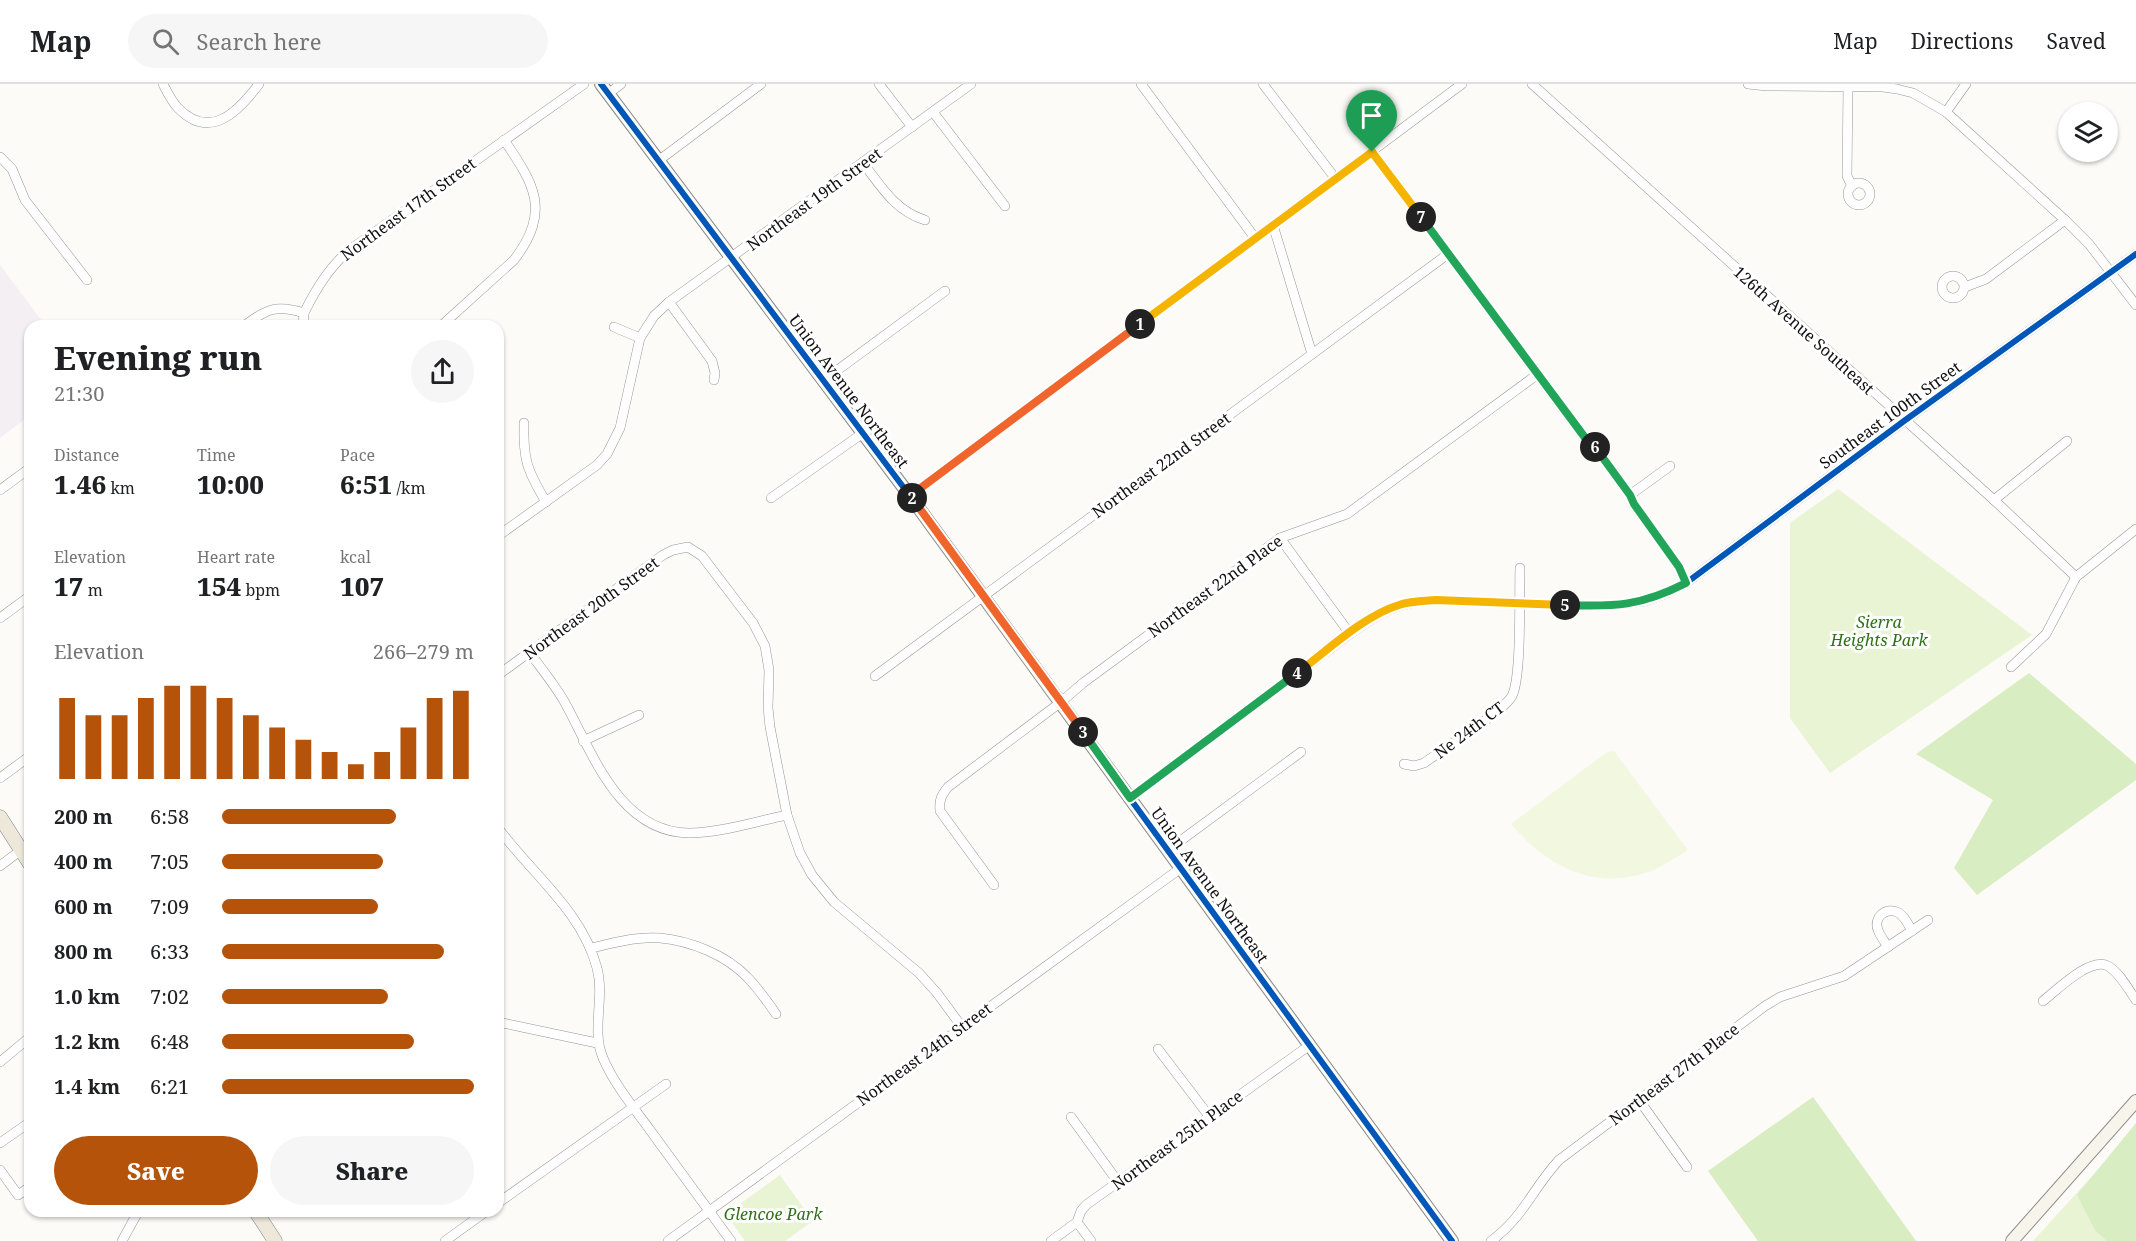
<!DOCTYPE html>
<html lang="en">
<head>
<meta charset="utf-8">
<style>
	:root { --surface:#fff; --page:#f6f6f6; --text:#202124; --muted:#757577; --line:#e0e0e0; --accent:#b45309 }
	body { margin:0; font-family:"Noto Serif",serif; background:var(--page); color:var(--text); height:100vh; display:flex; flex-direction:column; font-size:22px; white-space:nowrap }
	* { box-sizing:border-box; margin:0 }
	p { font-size:20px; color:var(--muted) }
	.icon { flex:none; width:33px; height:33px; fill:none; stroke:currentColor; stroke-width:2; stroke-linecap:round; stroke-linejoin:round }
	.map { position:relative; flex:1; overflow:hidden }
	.sheet { position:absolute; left:24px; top:236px; width:480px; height:897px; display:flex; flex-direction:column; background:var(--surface); border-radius:18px; box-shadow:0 2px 4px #0004 }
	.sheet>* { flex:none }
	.controls { position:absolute; left:2058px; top:18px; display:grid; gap:12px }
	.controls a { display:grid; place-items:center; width:60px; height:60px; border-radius:50%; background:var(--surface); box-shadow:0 2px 4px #0004; font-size:30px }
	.pin { position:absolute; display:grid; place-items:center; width:51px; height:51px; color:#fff; margin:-62px -26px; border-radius:50% 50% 50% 0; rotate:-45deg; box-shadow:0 0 6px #0007 }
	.pin .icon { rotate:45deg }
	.km { position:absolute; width:30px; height:30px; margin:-15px; border-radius:50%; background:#222; color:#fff; font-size:16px; line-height:30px; text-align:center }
	.round { display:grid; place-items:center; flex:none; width:63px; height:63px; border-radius:32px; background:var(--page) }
	.headline { display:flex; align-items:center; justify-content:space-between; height:102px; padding:0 30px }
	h1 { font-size:33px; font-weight:800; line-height:45px }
	.figures { display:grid; grid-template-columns:repeat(3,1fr); gap:9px; height:102px; padding:6px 30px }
	.figures div { display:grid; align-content:center }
	.figures b { font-size:26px; font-weight:800 }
	.figures small { font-size:16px; font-weight:400 }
	.figures p { font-size:16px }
	.chart { height:168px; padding:12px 30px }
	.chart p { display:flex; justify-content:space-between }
	.chart svg { width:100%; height:108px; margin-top:6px; stroke:var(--accent); stroke-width:6 }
	.primary-button { display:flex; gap:12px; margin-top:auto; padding:12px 30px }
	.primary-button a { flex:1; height:69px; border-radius:36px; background:var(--accent); color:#fff; font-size:24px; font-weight:800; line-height:69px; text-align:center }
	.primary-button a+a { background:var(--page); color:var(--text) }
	ul { padding:0 30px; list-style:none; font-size:20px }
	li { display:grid; grid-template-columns:96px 72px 1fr; align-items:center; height:45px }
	li i { height:15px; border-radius:8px; background:var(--accent) }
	header { display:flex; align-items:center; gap:36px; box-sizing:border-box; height:84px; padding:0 30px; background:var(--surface); border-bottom:2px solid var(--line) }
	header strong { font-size:28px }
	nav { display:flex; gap:33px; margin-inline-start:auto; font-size:21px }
	.search { width:420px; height:54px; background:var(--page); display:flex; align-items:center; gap:15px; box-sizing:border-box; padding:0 21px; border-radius:33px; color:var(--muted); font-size:22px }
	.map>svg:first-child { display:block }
</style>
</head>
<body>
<header>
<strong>Map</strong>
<div class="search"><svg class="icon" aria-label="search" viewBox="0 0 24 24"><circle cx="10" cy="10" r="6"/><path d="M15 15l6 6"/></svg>Search here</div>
<nav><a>Map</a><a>Directions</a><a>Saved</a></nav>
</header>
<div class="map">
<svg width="2136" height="1157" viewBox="0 0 2136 1157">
	<rect width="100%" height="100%" fill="#fcfbf7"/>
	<!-- industrial -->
	<path fill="#f4eff3" d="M0,181L45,241L30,242V331L0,354Z"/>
	<!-- green -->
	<g fill="#e8f4d4">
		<path d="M1838,405L2032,551L1830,689L1790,634V439Z"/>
		<path d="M2136,1044V1157H2033Z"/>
		<path d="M780,1091L813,1137L785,1157H745L726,1130Z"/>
	</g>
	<!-- forest -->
	<g fill="#d8edc1">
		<path d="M2029,589L2136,680V696L1977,811L1954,784L1993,716L1916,670Z"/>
		<path d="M1813,1013L1916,1157H1758L1708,1087Z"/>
		<path d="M2136,1039V1157H2107L2095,1146L2077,1111Z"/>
	</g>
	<!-- pitch -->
	<path fill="#f1f8df" d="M1614,667L1688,766C1676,773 1664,782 1651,787C1596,808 1546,782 1511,740L1607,668Z"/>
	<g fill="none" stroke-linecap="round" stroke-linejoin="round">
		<defs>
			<g id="street">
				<path d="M163,0C167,8 172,18 178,24C210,57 238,28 259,0"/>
				<path d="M879,0L912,43"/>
				<path d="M1141,0L1255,154"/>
				<path d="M1263,0L1335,94"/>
				<path d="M1532,0L1994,416L2076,493"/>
				<path d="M1748,0L1767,2L1883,3L1897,5L1913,9L1946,28L2065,136L2089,160L2136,221"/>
				<path d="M1848,3L1847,92L1852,102"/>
				<path d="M608,10L621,0"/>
				<path d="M933,28L1005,122"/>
				<path d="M1946,28L1966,0"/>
				<path d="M1372,67L1585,355L1595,363L1630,411L1633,420L1679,483L1686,499"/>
				<path d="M0,73L12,85L25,116L87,196"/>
				<path d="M658,77L761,0"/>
				<path d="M863,79C881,102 895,127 925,136"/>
				<circle cx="1859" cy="110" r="11"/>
				<path d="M1273,141L1312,270"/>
				<circle cx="1953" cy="203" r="11"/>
				<path d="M1965,203L1986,195L2065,136"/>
				<path d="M669,218L712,277L715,289L714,296"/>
				<path d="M244,242C266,225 277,220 304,229C316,205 328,185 348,167L584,0"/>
				<path d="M303,242L304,229"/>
				<path d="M441,242L514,176C551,127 535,101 504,56"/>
				<path d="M614,243L640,254"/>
				<path d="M824,296L945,207"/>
				<path d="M524,339C523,376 527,386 546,418"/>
				<path d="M0,406L30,384"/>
				<path d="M1630,411L1670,382"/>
				<path d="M910,412L1462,0"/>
				<path d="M771,414L863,349"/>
				<path d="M1994,416L2067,357"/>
				<path d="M498,452L597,381L607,370L620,344L640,254L654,232L669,218L971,0"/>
				<path d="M1280,454L1350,550"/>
				<path d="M0,534L30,512"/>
				<path d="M530,569C541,584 554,600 564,617C592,667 618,748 689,749C720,749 757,737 787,731"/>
				<path d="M2011,583L2046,550L2076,493L2136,445"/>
				<path d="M498,591L663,471L673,466L688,463L702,472L753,539L765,562L769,586L768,624L770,643L787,731L800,769L812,791L834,818L919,889L937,909L962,943"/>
				<path d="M875,592L1448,170"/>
				<path d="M583,657L639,631"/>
				<path d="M1404,680L1414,682L1424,679C1442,666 1503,628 1512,612C1522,592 1519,510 1520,484"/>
				<path d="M0,694L30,672"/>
				<path d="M1130,714L1350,550C1381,528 1397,518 1436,516L1603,522L1645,517L1665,510L1686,499L1904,337L2136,170"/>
				<path d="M498,744C532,790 582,827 597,884C605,914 591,946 603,974C614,1000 634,1024 650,1046C677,1083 704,1120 731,1157"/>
				<path d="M1168,766L1301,668"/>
				<path d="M0,782L21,766"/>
				<path d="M994,801L940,727C939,716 941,712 948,703L1061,618L1083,599L1280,454L1347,430L1538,290"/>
				<path d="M1888,863C1885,858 1880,852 1878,846C1873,834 1885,823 1897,828C1904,831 1908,840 1912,847"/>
				<path d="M591,864C614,859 637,852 660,854C691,857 726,871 747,893C758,904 767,917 776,930"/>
				<path d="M2043,917C2057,906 2091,872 2108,882C2120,889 2128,905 2136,916"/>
				<path d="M503,939L597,959"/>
				<path d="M1158,965L1209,1032"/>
				<path d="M0,978L30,953"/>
				<path d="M1639,1016L1687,1083"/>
				<path d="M1071,1033L1118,1098"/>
				<path d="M0,1059L30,1038"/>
				<path d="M0,1086L18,1111L30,1103"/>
				<path d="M498,1119L666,1000"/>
				<path d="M1077,1138L1091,1157"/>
				<path d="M122,1157L139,1126"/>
				<path d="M445,1157L488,1126"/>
				<path d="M668,1157L1181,784"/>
				<path d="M1051,1157L1077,1138L1081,1127L1086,1121L1310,961"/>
				<path d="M1491,1157C1523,1134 1533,1104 1559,1076L1765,922L1780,913L1844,892L1928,836"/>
			</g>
			<g id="secondary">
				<path d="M601,0L910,412L1452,1157"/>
				<path d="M2012,1157L2136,1017"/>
			</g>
			<g id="primary">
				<path d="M0,733L30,780"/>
				<path d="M255,1126L275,1157"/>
			</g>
		</defs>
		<!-- street casing -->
		<use href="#street" stroke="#969694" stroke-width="10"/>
		<!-- secondary casing -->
		<use href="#secondary" stroke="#8d8c8b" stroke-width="14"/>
		<!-- primary casing -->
		<use href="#primary" stroke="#848381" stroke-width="15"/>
		<!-- street -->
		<use href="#street" stroke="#fffefe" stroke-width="9"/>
		<!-- secondary -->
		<use href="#secondary" stroke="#f6f4eb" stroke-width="12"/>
		<!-- primary -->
		<use href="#primary" stroke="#eee8da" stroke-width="14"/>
		<defs>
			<g id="cycleway">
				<path d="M601,0L910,412L1452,1157"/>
				<path d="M1130,714L1350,550C1381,528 1397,518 1436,516L1603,522L1645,517L1665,510L1686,499L1904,337L2136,170"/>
			</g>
		</defs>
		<!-- cycleway casing -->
		<use href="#cycleway" stroke="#fff" stroke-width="10"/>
		<!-- cycleway -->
		<use href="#cycleway" stroke="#0057b8" stroke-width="6"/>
	</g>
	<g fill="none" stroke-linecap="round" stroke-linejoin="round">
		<defs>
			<path id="split-1" d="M1140,240L1372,68"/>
			<path id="split-2" d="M912,414L910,412L1140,240"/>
			<path id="split-3" d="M912,414L1083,648"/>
			<path id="split-4" d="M1083,648L1130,714L1297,589"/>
			<path id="split-5" d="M1297,589C1327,567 1363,532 1399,521C1411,517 1424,517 1436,516L1565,521"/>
			<path id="split-6" d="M1565,521C1615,523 1641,522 1686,499L1679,483L1634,420L1630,411L1595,363"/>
			<path id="split-7" d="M1421,133L1586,355L1595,363"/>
			<path id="split-8" d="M1372,68L1421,133"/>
		</defs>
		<!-- split-1 casing -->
		<use href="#split-1" stroke="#fff" stroke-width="12"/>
		<!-- split-2 casing -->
		<use href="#split-2" stroke="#fff" stroke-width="12"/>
		<!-- split-3 casing -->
		<use href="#split-3" stroke="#fff" stroke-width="12"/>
		<!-- split-4 casing -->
		<use href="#split-4" stroke="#fff" stroke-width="12"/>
		<!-- split-5 casing -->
		<use href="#split-5" stroke="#fff" stroke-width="12"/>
		<!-- split-6 casing -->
		<use href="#split-6" stroke="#fff" stroke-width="12"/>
		<!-- split-7 casing -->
		<use href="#split-7" stroke="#fff" stroke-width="12"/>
		<!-- split-8 casing -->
		<use href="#split-8" stroke="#fff" stroke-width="12"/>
		<!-- split-1 -->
		<use href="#split-1" stroke="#f5b400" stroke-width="8"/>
		<!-- split-2 -->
		<use href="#split-2" stroke="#f0652b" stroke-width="8"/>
		<!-- split-3 -->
		<use href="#split-3" stroke="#f0652b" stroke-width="8"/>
		<!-- split-4 -->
		<use href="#split-4" stroke="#22a559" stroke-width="8"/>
		<!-- split-5 -->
		<use href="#split-5" stroke="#f5b400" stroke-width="8"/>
		<!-- split-6 -->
		<use href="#split-6" stroke="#22a559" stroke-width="8"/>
		<!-- split-7 -->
		<use href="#split-7" stroke="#22a559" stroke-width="8"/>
		<!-- split-8 -->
		<use href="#split-8" stroke="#f5b400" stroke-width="8"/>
	</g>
	<g text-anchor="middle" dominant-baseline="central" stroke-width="6" stroke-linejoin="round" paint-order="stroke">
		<!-- street labels -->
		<g font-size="16" fill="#101010" stroke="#fff">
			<text transform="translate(814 115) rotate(-36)">Northeast 19th Street</text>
			<text transform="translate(408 125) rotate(-36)">Northeast 17th Street</text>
			<text transform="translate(1804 246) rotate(42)">126th Avenue Southeast</text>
			<text transform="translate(849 307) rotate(53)">Union Avenue Northeast</text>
			<text transform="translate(1890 331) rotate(-36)">Southeast 100th Street</text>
			<text transform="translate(1161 381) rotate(-36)">Northeast 22nd Street</text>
			<text transform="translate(1215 502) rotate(-36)">Northeast 22nd Place</text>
			<text transform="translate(591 524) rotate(-36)">Northeast 20th Street</text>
			<text transform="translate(1469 646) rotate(-37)">Ne 24th CT</text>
			<text transform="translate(1210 801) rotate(54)">Union Avenue Northeast</text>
			<text transform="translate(924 970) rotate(-36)">Northeast 24th Street</text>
			<text transform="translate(1674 990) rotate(-37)">Northeast 27th Place</text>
			<text transform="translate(1177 1056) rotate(-36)">Northeast 25th Place</text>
		</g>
		<!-- park labels -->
		<g font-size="16" font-style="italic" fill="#2f7118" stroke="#fff">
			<text x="1879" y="538">Sierra<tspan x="1879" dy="18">Heights Park</tspan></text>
			<text x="773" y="1130">Glencoe Park</text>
		</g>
	</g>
</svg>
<div class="controls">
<a><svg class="icon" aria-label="layers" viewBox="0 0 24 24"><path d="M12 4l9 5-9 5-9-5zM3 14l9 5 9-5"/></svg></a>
</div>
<div class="pin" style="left:1372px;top:68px;background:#1e9e55"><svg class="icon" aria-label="arrive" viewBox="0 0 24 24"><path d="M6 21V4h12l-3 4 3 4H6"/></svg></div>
<b class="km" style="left:1140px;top:240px">1</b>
<b class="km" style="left:912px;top:414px">2</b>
<b class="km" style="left:1083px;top:648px">3</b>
<b class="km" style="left:1297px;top:589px">4</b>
<b class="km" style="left:1565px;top:521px">5</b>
<b class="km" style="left:1595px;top:363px">6</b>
<b class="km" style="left:1421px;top:133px">7</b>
<section class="sheet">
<div class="headline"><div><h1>Evening run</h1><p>21:30</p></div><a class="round"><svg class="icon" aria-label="share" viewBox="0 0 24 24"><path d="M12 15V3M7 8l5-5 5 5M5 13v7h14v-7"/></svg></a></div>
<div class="figures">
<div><p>Distance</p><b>1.46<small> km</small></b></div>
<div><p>Time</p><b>10:00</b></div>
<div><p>Pace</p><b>6:51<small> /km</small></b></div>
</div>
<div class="figures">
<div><p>Elevation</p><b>17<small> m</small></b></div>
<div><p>Heart rate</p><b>154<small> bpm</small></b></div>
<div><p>kcal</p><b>107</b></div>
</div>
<div class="chart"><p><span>Elevation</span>266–279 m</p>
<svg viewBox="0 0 160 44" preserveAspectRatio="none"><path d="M5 44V11M15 44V18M25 44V18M35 44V11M45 44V6M55 44V6M65 44V11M75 44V18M85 44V23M95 44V28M105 44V33M115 44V38M125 44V33M135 44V23M145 44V11M155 44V8"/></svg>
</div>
<ul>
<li><b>200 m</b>6:58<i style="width:69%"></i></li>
<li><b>400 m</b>7:05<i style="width:64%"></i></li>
<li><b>600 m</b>7:09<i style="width:62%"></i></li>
<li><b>800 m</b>6:33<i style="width:88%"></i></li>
<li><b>1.0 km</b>7:02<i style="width:66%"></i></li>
<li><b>1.2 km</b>6:48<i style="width:76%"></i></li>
<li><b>1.4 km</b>6:21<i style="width:100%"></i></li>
</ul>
<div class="primary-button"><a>Save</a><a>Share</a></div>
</section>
</div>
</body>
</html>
